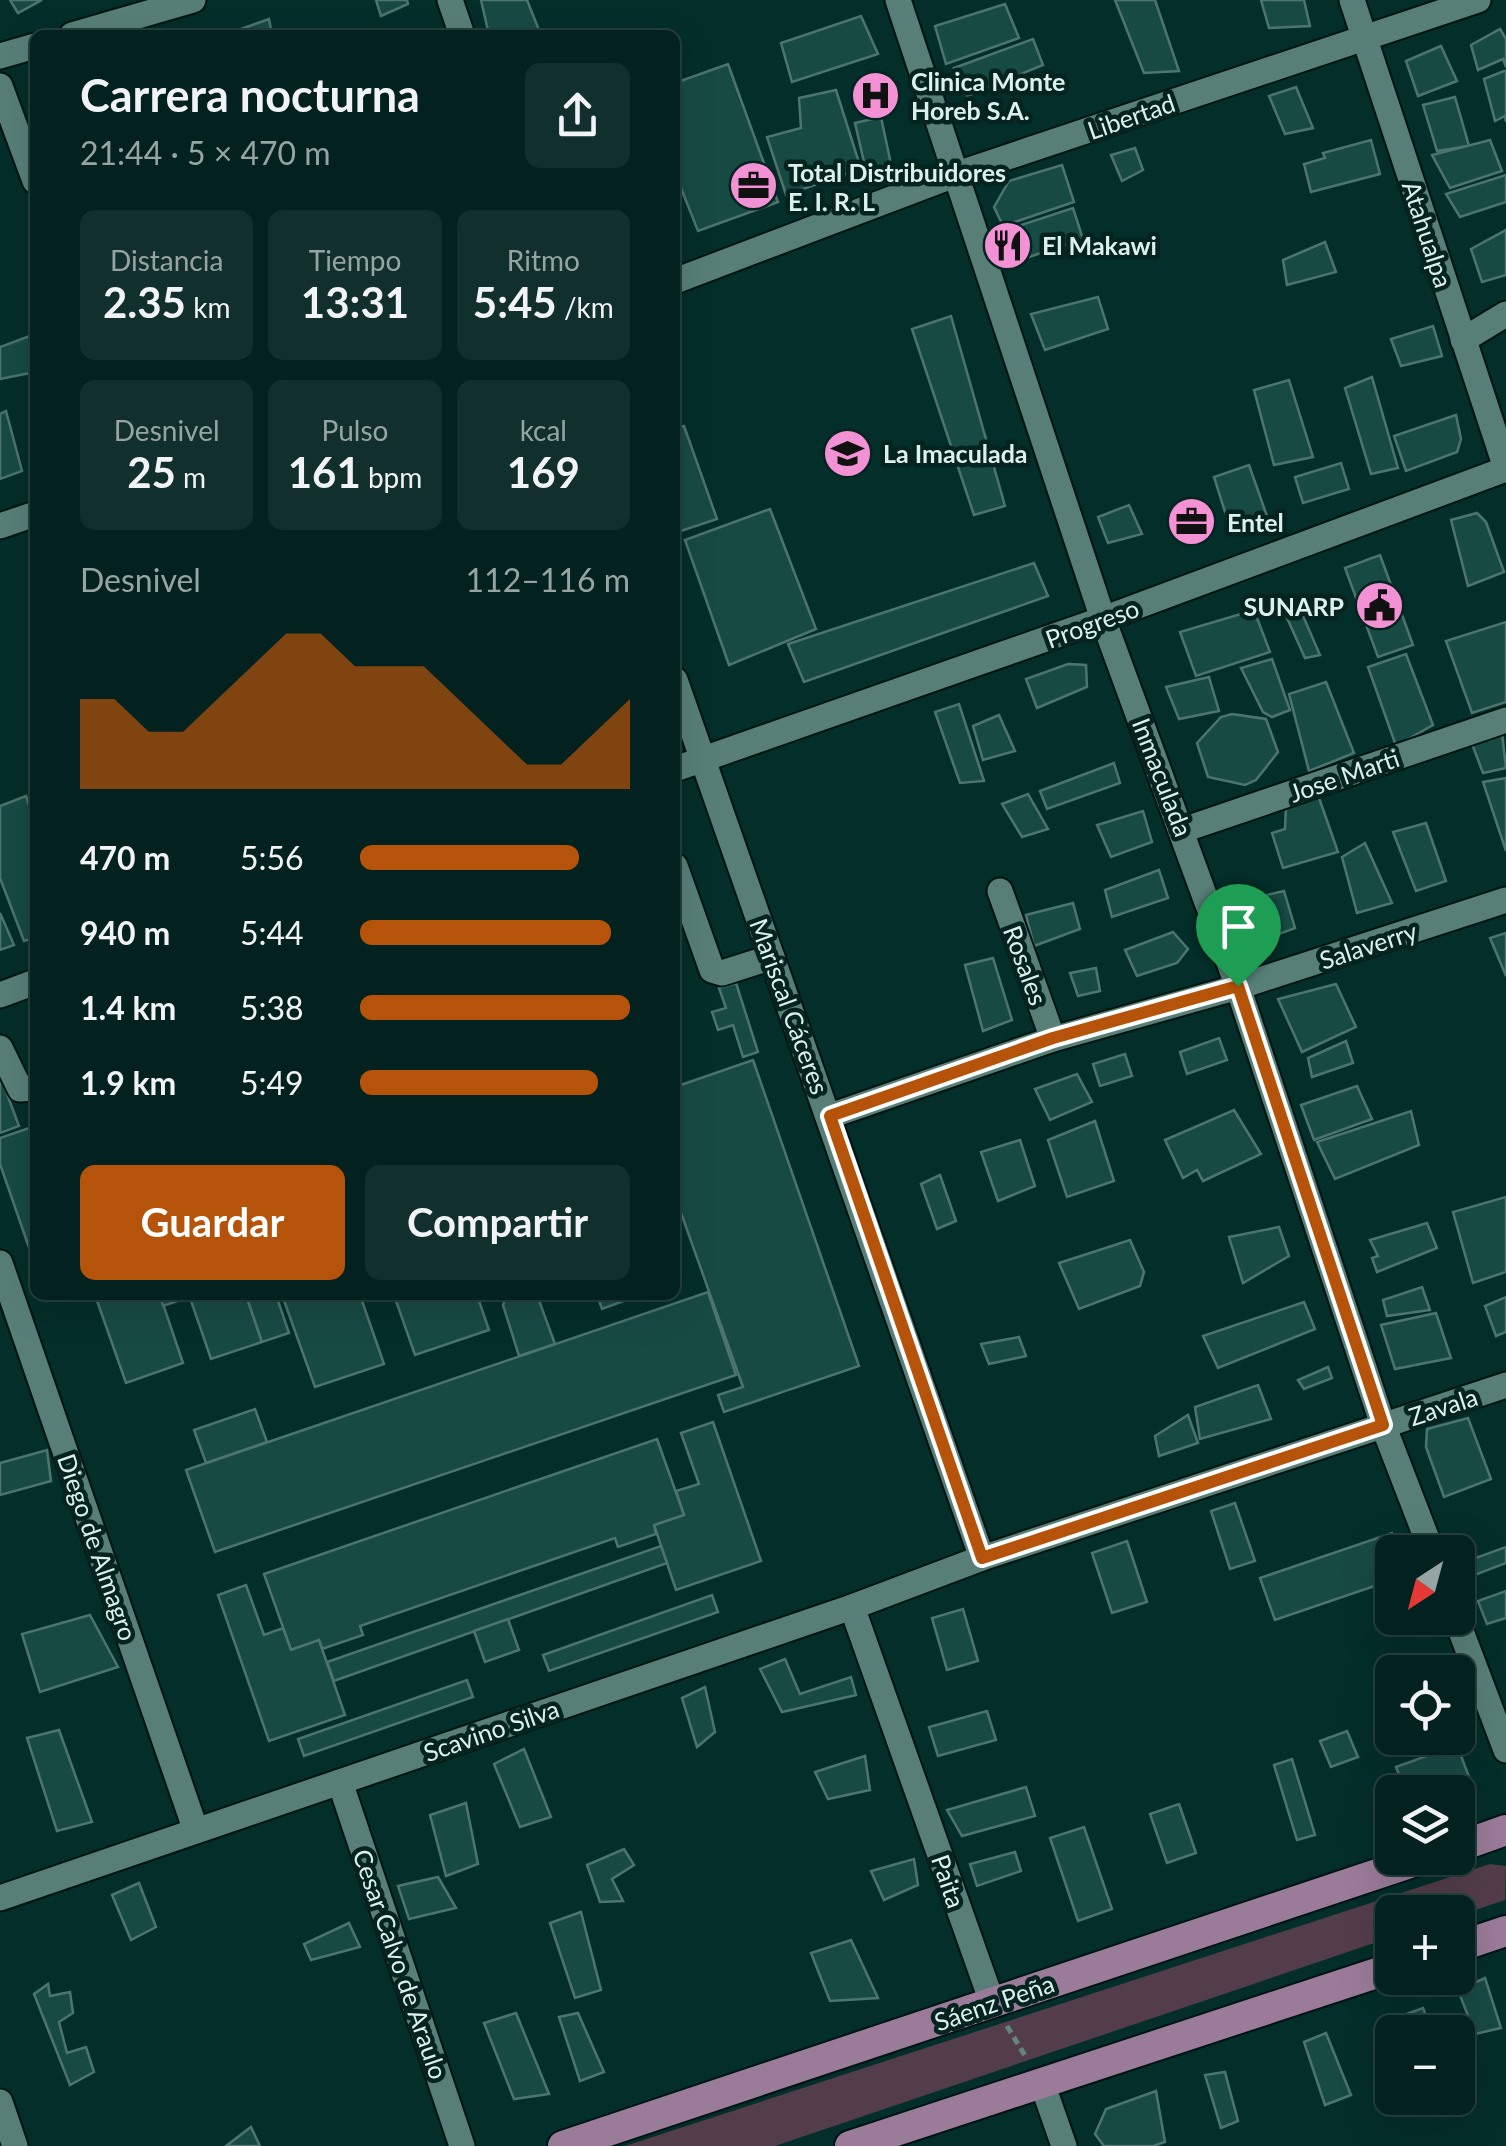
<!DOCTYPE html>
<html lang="es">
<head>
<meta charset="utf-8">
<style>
	:root { --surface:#03221f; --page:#112f2c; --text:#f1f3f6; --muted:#97a4a4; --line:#243f3d; --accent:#b45309 }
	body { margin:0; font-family:Lato,sans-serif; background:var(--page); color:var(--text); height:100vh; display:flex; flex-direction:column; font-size:38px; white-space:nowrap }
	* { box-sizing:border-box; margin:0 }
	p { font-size:32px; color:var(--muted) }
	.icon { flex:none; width:55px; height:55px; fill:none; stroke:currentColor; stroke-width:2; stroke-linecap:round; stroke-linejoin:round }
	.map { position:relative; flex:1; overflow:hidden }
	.details { position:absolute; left:30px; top:30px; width:650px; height:1270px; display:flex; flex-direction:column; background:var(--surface); border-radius:15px; box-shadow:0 10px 40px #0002,0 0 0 2px var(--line) }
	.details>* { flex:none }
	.needle { width:65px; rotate:216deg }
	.fabs { position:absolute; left:1375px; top:1535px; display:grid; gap:20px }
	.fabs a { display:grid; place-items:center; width:100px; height:100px; border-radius:15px; background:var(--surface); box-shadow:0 10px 40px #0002,0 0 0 2px var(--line); font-size:50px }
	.pin { position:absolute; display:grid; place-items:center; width:85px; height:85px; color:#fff; margin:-102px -42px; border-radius:50% 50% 50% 0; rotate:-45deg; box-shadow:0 0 10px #0007 }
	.pin .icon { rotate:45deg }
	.round { display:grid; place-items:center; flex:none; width:105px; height:105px; border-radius:15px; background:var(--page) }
	.summary { display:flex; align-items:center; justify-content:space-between; height:170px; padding:0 50px }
	h1 { font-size:45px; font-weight:700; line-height:75px }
	.figures { display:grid; grid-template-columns:repeat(3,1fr); gap:15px; height:170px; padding:10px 50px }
	.figures div { display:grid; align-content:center; border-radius:15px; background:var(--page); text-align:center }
	.figures b { font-size:42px; font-weight:700 }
	.figures small { font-size:28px; font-weight:400 }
	.figures p { font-size:28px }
	.chart { height:280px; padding:20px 50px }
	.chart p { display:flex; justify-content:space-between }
	.chart svg { width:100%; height:180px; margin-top:10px; fill:var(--accent); opacity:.7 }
	.primary-button { display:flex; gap:20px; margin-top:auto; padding:20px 50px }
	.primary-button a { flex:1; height:115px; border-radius:15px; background:var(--accent); color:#fff; font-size:40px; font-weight:700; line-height:115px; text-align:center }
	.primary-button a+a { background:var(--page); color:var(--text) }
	ul { padding:0 50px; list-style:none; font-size:32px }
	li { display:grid; grid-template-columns:160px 120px 1fr; align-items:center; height:75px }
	li i { height:25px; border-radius:12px; background:var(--accent) }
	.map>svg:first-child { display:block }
</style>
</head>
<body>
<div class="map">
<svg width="1506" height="2146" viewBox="0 0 1506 2146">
	<rect width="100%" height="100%" fill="#042e29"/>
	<!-- green -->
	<path fill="#533d4b" d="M1490,1864L1506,1866L1505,1900L1458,1916V1912H1392V1937L775,2146H625Z"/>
	<!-- building -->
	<g fill="#184a44" stroke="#4d746e" stroke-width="2.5">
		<path d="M10,0H42L18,13Z"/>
		<path d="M376,0H407L408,4L381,16Z"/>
		<path d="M481,0H527L539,30L527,35H489Z"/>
		<path d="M1115,0H1155L1179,71L1144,73Z"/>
		<path d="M1261,0H1304L1310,26L1269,28Z"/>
		<path d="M1005,4L1019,38L946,64L935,26Z"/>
		<path d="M861,16L878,54L792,82L781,43Z"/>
		<path d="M269,19L272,35H243L241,29Z"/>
		<path d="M1500,29L1506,39V67L1503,59L1478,70L1471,45Z"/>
		<path d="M1033,39L1043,65L967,96L954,68Z"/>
		<path d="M1441,46L1457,81L1418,96L1406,61Z"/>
		<path d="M728,64L778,202L698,231L675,173V83Z"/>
		<path d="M1504,71H1506V122L1505,116L1495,121L1484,79Z"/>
		<path d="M1296,87L1313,128L1285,134L1269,96Z"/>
		<path d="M836,90L861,169L786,195L767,137L801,128L799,98Z"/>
		<path d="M1455,97L1469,146L1437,151L1423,105Z"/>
		<path d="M881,117L892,169L867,175L855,123Z"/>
		<path d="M1371,140L1380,174L1311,192L1304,164L1325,158L1323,153Z"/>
		<path d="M1490,140L1502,171L1450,188L1432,155Z"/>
		<path d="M1135,148L1143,170L1122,181L1111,155Z"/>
		<path d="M1062,165L1074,202L1003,226L994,207L1009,181Z"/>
		<path d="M1506,175V202L1460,217L1446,194Z"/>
		<path d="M1073,208L1083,239L1014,262L1003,231Z"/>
		<path d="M1506,230V275L1482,282L1471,249Z"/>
		<path d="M1325,242L1336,272L1287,285L1283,260Z"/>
		<path d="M1098,297L1108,329L1045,350L1031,314Z"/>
		<path d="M951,316L1005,506L974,515L912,329Z"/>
		<path d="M1433,326L1442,356L1401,366L1391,339Z"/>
		<path d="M35,334V372L0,379V347Z"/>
		<path d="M1372,377L1398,468L1371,474L1345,388Z"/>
		<path d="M1289,380L1313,457L1274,465L1254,390Z"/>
		<path d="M6,411L22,471L0,479V414Z"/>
		<path d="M1456,415L1461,439L1457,452L1406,471L1394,436Z"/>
		<path d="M684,426L717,519L681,531L675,513V428Z"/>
		<path d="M1341,463L1349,489L1303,503L1295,477Z"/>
		<path d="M1249,465L1268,519L1231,531L1214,477Z"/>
		<path d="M1129,505L1142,534L1108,543L1098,517Z"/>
		<path d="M770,509L816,629L729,665L685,540Z"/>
		<path d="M1477,513L1486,522L1504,572L1468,586L1451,520Z"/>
		<path d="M1380,555L1413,645L1378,657L1345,568Z"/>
		<path d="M1034,563L1048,596L804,682L788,644Z"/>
		<path d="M1297,602L1320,655L1305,658L1283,609Z"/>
		<path d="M1254,610L1270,652L1196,676L1180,632Z"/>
		<path d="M1506,622V702L1472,713L1446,641Z"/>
		<path d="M1406,654L1433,725L1396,746L1368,667Z"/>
		<path d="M1272,659L1290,710L1272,717L1263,712L1241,668Z"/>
		<path d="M1068,664L1086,665L1087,687L1037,708L1026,679Z"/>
		<path d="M1209,677L1219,711L1179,719L1166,687Z"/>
		<path d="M1326,682L1354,753L1309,771L1289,694Z"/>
		<path d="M959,704L984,781L960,783L935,712Z"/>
		<path d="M1232,714L1266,719L1278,752L1256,780L1245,785L1208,777L1197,743L1221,717Z"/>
		<path d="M999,715L1015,751L983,760L973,726Z"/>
		<path d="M1502,733L1506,768L1483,773L1472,744Z"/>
		<path d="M1114,763L1120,783L1047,809L1040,791Z"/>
		<path d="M1506,778V851L1483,782Z"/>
		<path d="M1028,794L1048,829L1022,837L1002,804Z"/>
		<path d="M1318,795L1338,852L1283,868L1272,833L1285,829L1286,805Z"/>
		<path d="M26,796L35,823V938L24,941L0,878V806Z"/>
		<path d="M1143,811L1152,842L1111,857L1097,825Z"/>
		<path d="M1426,823L1446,881L1416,891L1393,832Z"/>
		<path d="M1365,843L1392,903L1357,913L1342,857Z"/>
		<path d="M1159,870L1168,898L1112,917L1105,890Z"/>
		<path d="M1284,891L1295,928L1258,942L1239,938L1229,904Z"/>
		<path d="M1073,903L1080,929L1034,946L1026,915Z"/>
		<path d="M0,913L14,945L0,950Z"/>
		<path d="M1173,932L1188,949L1177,963L1137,976L1125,950Z"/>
		<path d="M1506,933V976L1490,938Z"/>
		<path d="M993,958L1012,1020L983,1031L965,965Z"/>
		<path d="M1096,968L1100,991L1078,996L1070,973Z"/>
		<path d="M736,983L758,1052L743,1057L733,1025L718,1030L712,1012L726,1008L719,988Z"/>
		<path d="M1336,984L1356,1027L1302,1052L1278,999Z"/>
		<path d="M1219,1038L1227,1060L1187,1074L1180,1052Z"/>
		<path d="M1346,1041L1353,1063L1312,1077L1308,1058Z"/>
		<path d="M1125,1054L1132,1076L1100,1086L1093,1064Z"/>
		<path d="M753,1060L859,1366L724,1412L718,1395L743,1387L675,1196V1087Z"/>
		<path d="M1077,1074L1092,1102L1050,1120L1035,1089Z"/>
		<path d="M0,1075L19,1126L0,1133Z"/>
		<path d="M1357,1086L1372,1119L1314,1140L1301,1105Z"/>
		<path d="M1234,1110L1261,1154L1203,1181L1197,1170L1183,1178L1165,1140Z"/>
		<path d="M1411,1111L1419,1145L1335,1179L1317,1142Z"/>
		<path d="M1095,1121L1114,1181L1067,1197L1048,1140Z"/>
		<path d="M35,1126V1265L0,1164V1138Z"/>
		<path d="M1020,1140L1035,1186L998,1201L981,1152Z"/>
		<path d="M940,1175L956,1221L937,1229L921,1184Z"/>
		<path d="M1506,1197V1272L1473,1283L1453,1212Z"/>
		<path d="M1427,1223L1437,1248L1377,1272L1372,1258L1378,1256L1370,1240Z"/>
		<path d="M1279,1227L1289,1256L1243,1283L1229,1237Z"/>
		<path d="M1130,1240L1144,1272L1140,1286L1079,1309L1059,1263Z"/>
		<path d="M1422,1287L1430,1310L1387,1316L1383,1300Z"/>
		<path d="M708,1292L736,1375L215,1552L186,1470Z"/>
		<path d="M95,1295H160L183,1363L126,1383Z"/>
		<path d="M160,1295H189V1297L163,1306Z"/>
		<path d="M189,1295H246L262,1342L211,1359Z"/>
		<path d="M246,1295H276L289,1333L262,1342Z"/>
		<path d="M282,1295H360L384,1364L315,1387Z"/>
		<path d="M394,1295H477L489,1330L415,1355Z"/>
		<path d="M507,1295H537L555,1344L519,1356L503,1305Z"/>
		<path d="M597,1295H640L602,1309Z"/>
		<path d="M1506,1297V1332L1496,1336L1485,1306Z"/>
		<path d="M1304,1302L1315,1329L1218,1368L1203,1336Z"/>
		<path d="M1436,1313L1451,1358L1395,1369L1381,1325Z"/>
		<path d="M1019,1337L1026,1356L989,1364L981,1344Z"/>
		<path d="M1328,1367L1332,1378L1304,1389L1298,1380Z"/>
		<path d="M1258,1385L1271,1419L1200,1439L1195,1407Z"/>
		<path d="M255,1409L267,1442L206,1463L194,1430Z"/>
		<path d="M1188,1415L1198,1443L1159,1456L1155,1436Z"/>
		<path d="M1468,1418L1491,1479L1444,1497L1426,1447L1427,1429Z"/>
		<path d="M713,1422L761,1561L676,1590L654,1525L684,1515L676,1491L699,1484L681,1433Z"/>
		<path d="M657,1439L684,1515L654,1525L656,1534L618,1547L615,1538L360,1626L363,1635L322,1649L319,1640L291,1650L264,1574Z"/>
		<path d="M47,1450L51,1481L0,1495V1463Z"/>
		<path d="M1235,1503L1255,1561L1230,1569L1211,1511Z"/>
		<path d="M1392,1533L1398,1552H1392V1580L1275,1620L1260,1578Z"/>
		<path d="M1127,1541L1147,1602L1112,1613L1092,1553Z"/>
		<path d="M661,1546L667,1563L334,1681L327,1662Z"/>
		<path d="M1506,1547V1563L1467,1578L1459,1564Z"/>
		<path d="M246,1585L264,1635L283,1628L291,1650L319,1640L345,1715L269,1741L218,1595Z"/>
		<path d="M1506,1591V1618L1487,1624L1478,1601Z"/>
		<path d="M712,1595L718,1612L549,1671L543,1655Z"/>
		<path d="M963,1609L978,1661L947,1670L932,1618Z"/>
		<path d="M90,1615L118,1667L40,1692L22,1634Z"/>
		<path d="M508,1619L519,1650L485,1662L474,1631Z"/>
		<path d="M785,1659L800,1694L851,1677L856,1695L782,1712L760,1669Z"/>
		<path d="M467,1680L473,1697L304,1756L298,1739Z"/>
		<path d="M705,1687L715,1732L697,1747L682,1698Z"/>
		<path d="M987,1711L996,1740L938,1756L929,1727Z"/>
		<path d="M59,1730L92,1822L57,1831L27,1738Z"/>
		<path d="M1347,1731L1358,1757L1331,1767L1320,1741Z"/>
		<path d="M1457,1745L1475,1793L1458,1799V1792H1406L1396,1767Z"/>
		<path d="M524,1749L551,1817L520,1827L494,1764Z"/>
		<path d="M865,1756L870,1790L828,1799L815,1772Z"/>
		<path d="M1292,1759L1315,1835L1297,1840L1274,1765Z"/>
		<path d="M1026,1787L1035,1816L962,1836L947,1810Z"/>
		<path d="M466,1803L478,1864L446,1876L430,1815Z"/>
		<path d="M1179,1804L1196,1853L1167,1863L1150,1814Z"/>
		<path d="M1084,1827L1112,1909L1078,1921L1050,1838Z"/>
		<path d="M624,1849L634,1865L612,1879L623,1901L600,1902L587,1865Z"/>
		<path d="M1015,1852L1021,1871L977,1886L970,1864Z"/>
		<path d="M914,1859L918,1885L884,1900L871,1871Z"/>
		<path d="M438,1877L456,1908L409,1919L398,1886Z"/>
		<path d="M139,1883L156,1927L131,1940L112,1895Z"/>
		<path d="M581,1912L601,1990L575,1998L550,1923Z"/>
		<path d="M349,1923L360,1947L311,1960L304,1944Z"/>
		<path d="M851,1940L878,1998L830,2001L811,1953Z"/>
		<path d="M1485,1978L1501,2028L1475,2034L1458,1990Z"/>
		<path d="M48,1984L50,1996L70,1992L73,2013L59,2022L67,2053L86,2047L94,2072L70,2085L34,1994Z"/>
		<path d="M1423,2008L1432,2032H1401L1395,2018Z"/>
		<path d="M516,2013L549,2094L514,2099L484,2023Z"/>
		<path d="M578,2013L604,2072L580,2081L559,2017Z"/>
		<path d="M1326,2033L1351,2095L1325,2105L1304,2042Z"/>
		<path d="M1225,2072L1238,2121L1221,2128L1205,2075Z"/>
		<path d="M1156,2091L1165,2142L1153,2146H1104L1095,2134L1106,2109Z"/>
		<path d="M251,2127L260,2146H226Z"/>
	</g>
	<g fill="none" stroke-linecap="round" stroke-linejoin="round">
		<defs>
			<g id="minor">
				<path d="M450,0L462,35"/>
				<path d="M898,0L1103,619L1238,987L1383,1425L1432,1552"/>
				<path d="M1352,0L1506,468"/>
				<path d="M72,35L193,0"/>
				<path d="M0,56L35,46"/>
				<path d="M0,86L35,181"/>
				<path d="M675,281L957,174L1478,0"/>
				<path d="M1463,340L1506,314"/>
				<path d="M0,526L35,514"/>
				<path d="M675,680L982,1558"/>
				<path d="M675,769L1103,619L1506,469"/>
				<path d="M1183,830L1506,720"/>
				<path d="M675,866L712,970L722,973L772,957"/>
				<path d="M1000,891L1053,1039"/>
				<path d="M0,995L35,982"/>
				<path d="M0,1048L20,1089L35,1088"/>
				<path d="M830,1116L1053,1039L1238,987L1506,900"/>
				<path d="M0,1263L196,1831"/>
				<path d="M852,1607L992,2002"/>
				<path d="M1456,1618L1506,1750"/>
				<path d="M340,1782L462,2146"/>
				<path d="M0,1898L852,1607L982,1558L1506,1385"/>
				<path d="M1042,2083L1064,2146"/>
				<path d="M0,2102L15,2146"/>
			</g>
			<g id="major">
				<path d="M1458,1847L1506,1830"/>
				<path d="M1458,1947L1506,1931"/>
				<path d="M563,2146L1425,1858"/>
				<path d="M850,2146L1392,1968"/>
			</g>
		</defs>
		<!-- minor casing -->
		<use href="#minor" stroke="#001512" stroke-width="29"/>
		<!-- major casing -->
		<use href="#major" stroke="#001512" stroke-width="34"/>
		<!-- path -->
		<path stroke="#63847f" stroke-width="5" stroke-dasharray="8 5" stroke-linecap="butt" d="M1007,2026L1027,2059"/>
		<!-- minor -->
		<use href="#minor" stroke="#577f78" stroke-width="25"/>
		<!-- major -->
		<use href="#major" stroke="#9b7b9a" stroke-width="30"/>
	</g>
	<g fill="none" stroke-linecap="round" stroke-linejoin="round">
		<defs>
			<path id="route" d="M1238,986L1383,1425L982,1558L830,1116L1053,1038Z"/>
		</defs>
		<!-- route casing -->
		<use href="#route" stroke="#fff" stroke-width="20"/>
		<!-- route -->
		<use href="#route" stroke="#b45309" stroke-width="12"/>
	</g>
	<!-- icons -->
	<defs>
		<symbol id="hospital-disc" viewBox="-11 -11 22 22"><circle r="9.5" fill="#f391d5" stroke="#05231f"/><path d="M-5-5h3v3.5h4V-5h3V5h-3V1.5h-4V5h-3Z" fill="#111"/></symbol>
		<symbol id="office-disc" viewBox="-11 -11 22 22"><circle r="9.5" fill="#f391d5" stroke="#05231f"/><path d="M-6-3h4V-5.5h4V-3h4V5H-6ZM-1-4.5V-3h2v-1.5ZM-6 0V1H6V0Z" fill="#111"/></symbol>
		<symbol id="restaurant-disc" viewBox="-11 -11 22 22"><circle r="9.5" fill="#f391d5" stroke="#05231f"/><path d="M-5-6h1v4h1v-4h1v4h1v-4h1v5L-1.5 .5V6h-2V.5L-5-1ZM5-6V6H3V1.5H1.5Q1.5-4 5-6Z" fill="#111"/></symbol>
		<symbol id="school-disc" viewBox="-11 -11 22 22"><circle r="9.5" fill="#f391d5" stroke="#05231f"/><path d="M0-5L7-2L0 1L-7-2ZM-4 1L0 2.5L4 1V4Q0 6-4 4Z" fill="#111"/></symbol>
		<symbol id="civic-disc" viewBox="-11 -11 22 22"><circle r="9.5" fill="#f391d5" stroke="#05231f"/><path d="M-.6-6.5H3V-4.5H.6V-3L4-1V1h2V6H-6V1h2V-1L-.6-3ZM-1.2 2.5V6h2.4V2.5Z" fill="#111"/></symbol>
	</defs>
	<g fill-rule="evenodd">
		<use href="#hospital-disc" x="848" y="68" width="55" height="55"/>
		<use href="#office-disc" x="726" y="158" width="55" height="55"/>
		<use href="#restaurant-disc" x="980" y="218" width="55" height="55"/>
		<use href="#school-disc" x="820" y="426" width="55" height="55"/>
		<use href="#office-disc" x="1164" y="494" width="55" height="55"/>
		<use href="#civic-disc" x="1352" y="578" width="55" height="55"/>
	</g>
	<g text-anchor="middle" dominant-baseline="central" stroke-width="9" stroke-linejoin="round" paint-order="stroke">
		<!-- poi labels -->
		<g font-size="25" font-weight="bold" fill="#dcf1ed" stroke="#05231f" text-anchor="start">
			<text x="911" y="81">Clinica Monte<tspan x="911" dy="29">Horeb S.A.</tspan></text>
			<text x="788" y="172">Total Distribuidores<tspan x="788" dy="29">E. I. R. L</tspan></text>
			<text x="1042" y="245">El Makawi</text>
			<text x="883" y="453">La Imaculada</text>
			<text x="1227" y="522">Entel</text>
			<text x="1344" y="606" text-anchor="end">SUNARP</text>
		</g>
		<!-- street labels -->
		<g font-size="25" fill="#dcf1ed" stroke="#05231f">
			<text transform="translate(1131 116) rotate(-19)">Libertad</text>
			<text transform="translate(1428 234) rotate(72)">Atahualpa</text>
			<text transform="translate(1092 623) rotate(-20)">Progreso</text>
			<text transform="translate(1344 775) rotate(-19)">Jose Marti</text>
			<text transform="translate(1163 777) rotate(69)">Inmaculada</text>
			<text transform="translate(1368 945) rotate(-18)">Salaverry</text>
			<text transform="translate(1026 965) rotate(70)">Rosales</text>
			<text transform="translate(790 1006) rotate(70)">Mariscal Cáceres</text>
			<text transform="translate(1443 1406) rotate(-18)">Zavala</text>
			<text transform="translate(98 1547) rotate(71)">Diego de Almagro</text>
			<text transform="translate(491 1730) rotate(-19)">Scavino Silva</text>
			<text transform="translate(949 1881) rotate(71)">Paita</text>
			<text transform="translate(401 1964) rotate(71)">Cesar Calvo de Araulo</text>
			<text transform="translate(994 2002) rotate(-19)">Sáenz Peña</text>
		</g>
	</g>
</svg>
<div class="fabs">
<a><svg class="needle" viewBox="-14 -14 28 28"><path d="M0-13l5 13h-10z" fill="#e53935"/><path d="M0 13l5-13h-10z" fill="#97a4a4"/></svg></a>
<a><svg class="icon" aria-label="locate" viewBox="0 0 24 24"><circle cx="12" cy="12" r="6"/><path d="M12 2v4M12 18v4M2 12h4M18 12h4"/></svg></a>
<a><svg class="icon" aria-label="layers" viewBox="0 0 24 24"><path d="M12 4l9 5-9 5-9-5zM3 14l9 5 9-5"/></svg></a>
<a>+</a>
<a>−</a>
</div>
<div class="pin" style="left:1238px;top:986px;background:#1e9e55"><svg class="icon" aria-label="arrive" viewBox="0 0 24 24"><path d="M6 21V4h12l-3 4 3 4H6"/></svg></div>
<section class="details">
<div class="summary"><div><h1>Carrera nocturna</h1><p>21:44 · 5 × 470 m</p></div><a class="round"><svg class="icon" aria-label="share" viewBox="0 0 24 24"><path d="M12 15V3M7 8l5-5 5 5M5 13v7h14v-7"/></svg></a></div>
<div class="figures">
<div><p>Distancia</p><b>2.35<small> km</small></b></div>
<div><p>Tiempo</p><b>13:31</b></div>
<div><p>Ritmo</p><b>5:45<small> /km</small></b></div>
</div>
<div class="figures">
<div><p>Desnivel</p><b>25<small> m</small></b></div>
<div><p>Pulso</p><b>161<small> bpm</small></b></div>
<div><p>kcal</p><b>169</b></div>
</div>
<div class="chart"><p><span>Desnivel</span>112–116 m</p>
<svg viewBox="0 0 160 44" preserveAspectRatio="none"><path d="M0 44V22L10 22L20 30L30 30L40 22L50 14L60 6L70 6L80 14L90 14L100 14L110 22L120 30L130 38L140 38L150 30L160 22V44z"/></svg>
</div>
<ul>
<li><b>470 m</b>5:56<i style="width:81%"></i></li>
<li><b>940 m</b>5:44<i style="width:93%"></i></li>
<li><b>1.4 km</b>5:38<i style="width:100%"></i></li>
<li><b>1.9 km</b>5:49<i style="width:88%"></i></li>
</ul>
<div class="primary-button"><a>Guardar</a><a>Compartir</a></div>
</section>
</div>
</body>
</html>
